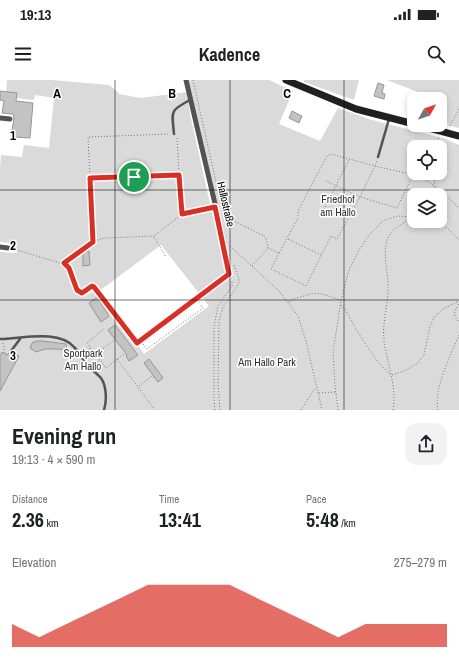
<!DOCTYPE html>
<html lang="en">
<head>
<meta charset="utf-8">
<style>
	:root { --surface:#fff; --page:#f2f2f2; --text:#202124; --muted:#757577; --accent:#d93025 }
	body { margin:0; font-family:"Archivo Narrow",sans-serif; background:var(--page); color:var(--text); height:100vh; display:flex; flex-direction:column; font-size:15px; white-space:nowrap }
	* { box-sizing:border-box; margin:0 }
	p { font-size:13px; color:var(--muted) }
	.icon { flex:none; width:22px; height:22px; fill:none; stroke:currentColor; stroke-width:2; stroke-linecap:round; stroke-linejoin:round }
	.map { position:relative; height:330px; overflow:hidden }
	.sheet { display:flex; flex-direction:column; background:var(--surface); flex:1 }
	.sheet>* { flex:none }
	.needle { width:26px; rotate:50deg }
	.fabs { position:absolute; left:407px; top:12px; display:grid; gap:8px }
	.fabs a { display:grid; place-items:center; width:40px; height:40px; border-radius:8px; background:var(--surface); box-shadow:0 2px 6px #0003; font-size:20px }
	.pin { position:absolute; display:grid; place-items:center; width:34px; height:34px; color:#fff; margin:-17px; border:2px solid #fff; border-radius:50%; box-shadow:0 1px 4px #0007 }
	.round { display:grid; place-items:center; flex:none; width:42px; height:42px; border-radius:12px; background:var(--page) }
	.overview { display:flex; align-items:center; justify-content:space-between; height:68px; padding:0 12px }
	h1 { font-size:22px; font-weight:800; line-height:30px }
	.metrics { display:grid; grid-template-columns:repeat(3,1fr); gap:6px; height:68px; padding:4px 12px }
	.metrics div { display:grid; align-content:center }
	.metrics b { font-size:20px; font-weight:800 }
	.metrics small { font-size:11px; font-weight:400 }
	.metrics p { font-size:11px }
	.chart { height:112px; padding:8px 12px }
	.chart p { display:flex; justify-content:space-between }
	.chart svg { width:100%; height:72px; margin-top:4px; fill:var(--accent); opacity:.7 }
	.status { display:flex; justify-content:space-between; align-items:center; height:28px; padding:0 20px; background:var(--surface); direction:ltr }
	.status svg { height:11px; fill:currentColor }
	header { display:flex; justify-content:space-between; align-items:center; height:52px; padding:0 12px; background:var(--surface); font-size:18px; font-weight:800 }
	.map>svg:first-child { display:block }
</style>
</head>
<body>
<div class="status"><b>19:13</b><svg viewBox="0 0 49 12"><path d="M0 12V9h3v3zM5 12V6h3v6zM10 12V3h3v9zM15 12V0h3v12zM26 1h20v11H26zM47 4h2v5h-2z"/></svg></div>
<header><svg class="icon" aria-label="menu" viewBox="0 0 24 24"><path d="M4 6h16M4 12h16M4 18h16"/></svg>Kadence<svg class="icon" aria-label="search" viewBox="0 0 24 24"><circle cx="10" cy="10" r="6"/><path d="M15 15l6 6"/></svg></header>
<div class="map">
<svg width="459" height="330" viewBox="0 0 459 330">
	<rect width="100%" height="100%" fill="#fff"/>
	<!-- green -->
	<g fill="#dadada" fill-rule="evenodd">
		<path d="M7,0H52L109,5L118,12L119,14L141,18L187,12L190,34L212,133L216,135L228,188L229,198L230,194L188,0H269L293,11L279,44L320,61L338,28L372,40L446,59L459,65V330H0V172L17,173L16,164L0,162V88L1,75L22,77L24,65L49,68L54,18L35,15L34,20L16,18L6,12ZM414,67H440V93H414ZM414,115H440V141H414ZM161,165L209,226L144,274L96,210L80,219L96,209H102Z"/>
		<path d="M304,0H359L354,20L304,2Z"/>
		<path d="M387,0H459V48L440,43V19H415L418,12Z"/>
	</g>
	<!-- building -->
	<g fill="#c3c3c3" stroke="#979797">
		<path d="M378,3L384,5L382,13L385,14L384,19L374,16Z"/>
		<path d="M0,11L17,13L16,21L33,23L30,58L14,57L15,50H12L14,39L13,34L2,33L4,21L0,20Z"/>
		<path d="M292,31L302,36L299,43L289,38Z"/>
		<path d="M83,171H89L90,185L83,186Z"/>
		<path d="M97,217L109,236L101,242L89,223Z"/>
		<path d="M115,245L138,275L129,281L126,276L127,275L108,250Z"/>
		<path d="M36,261H43L66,264L67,270L57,269H45L36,272L30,268L32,263Z"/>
		<path d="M2,272L7,275L9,273H13L19,276L0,311V276Z"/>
		<path d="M149,279L163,298L158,302L144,283Z"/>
	</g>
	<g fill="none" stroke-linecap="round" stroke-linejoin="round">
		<!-- path -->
		<g stroke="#757575" stroke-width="1" stroke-dasharray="1 2" stroke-linecap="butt">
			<path d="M193,0L221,124"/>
			<path d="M450,46L459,29"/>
			<path d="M435,67L439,57"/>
			<path d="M377,81L375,86C390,90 407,92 421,98C436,105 448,117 459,128"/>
			<path d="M90,98L88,57L169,54"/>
			<path d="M431,115L434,109L435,93"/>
			<path d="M182,134L210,128"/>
			<path d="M321,135L349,80"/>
			<path d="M224,136L264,156L266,158L268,168"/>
			<path d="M432,141L447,148L459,160"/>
			<path d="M154,157L166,177"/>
			<path d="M288,159L321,175"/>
			<path d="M94,161L105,158L154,156L181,135L179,96"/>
			<path d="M230,166L279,211L298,236L306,261L322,330"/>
			<path d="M13,169L67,185L77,210L82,213L92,206L94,207L137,263"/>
			<path d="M279,173L298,138V131L327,76L331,74L375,86L360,117L397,128L413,95"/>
			<path d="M64,183L93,162L90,98L179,95L177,56"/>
			<path d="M252,186L268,168L279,173L271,189L306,206L331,156L337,159L360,117L326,101"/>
			<path d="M289,222C294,219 299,217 304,216C320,210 326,216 341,220"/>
			<path d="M459,224C454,233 452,233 459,242"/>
			<path d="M341,225C348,232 351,241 356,249C366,265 377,283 391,295"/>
			<path d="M3,263L5,273"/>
			<path d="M143,264L147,269L203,228L200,224"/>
			<path d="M85,273L90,268"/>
			<path d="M96,274L114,260"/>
			<path d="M117,279L155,330"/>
			<path d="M101,281L106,288L124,274"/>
			<path d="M93,286L100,280L87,263L105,248"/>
			<path d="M392,295L404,291L418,283L424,275L430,246L435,236L443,229L459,221"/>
			<path d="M139,306L152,296L154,298"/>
			<path d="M319,313L335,312"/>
			<path d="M215,330L214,317V247L218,226L232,206V200"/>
			<path d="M220,330L218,304L219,241L223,227L239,203V199L234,185"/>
			<path d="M301,330L313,311L316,308"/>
			<path d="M338,330L335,306L333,272L341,221L349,190L359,170L370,154L383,141L397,136L414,137"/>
			<path d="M393,330C397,306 387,284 384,260C382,243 388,226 388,209C389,192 380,170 390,154C396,146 407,142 414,135"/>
			<path d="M438,330C433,310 451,274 459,255"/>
		</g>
		<!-- service -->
		<g stroke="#535353" stroke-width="2.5">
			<path d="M174,54C172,31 169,31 190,20"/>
			<path d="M378,77L389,39"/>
			<path d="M0,259C21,259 58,249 74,267C80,273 83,281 89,287C92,290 95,292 98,295C107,302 107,320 104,330"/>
			<path d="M141,260L197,220"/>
			<path d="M11,271L20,259"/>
		</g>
		<!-- minor -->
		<g stroke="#535353" stroke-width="5">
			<path d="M186,0L223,158L229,194L197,220"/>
			<path d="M0,38L10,39"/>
			<path d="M0,167L8,168"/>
		</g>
		<!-- secondary -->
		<g stroke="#202020" stroke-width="7">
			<path d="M286,0L356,29L414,44"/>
			<path d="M418,45L459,56"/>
		</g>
	</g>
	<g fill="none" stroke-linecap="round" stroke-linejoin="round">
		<defs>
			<path id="route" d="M179,95L182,134L215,127L229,194L137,263L94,207L92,206L82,213L77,210L69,188L64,183L93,162L90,98Z"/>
		</defs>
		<!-- route casing -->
		<use href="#route" stroke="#fff" stroke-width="8"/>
		<!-- route -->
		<use href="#route" stroke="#d93025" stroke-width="5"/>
	</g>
	<!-- grid -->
	<path fill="none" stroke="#000" stroke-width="1" stroke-opacity="0.55" d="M115,0V330M230,0V330M344,0V330M0,110H459M0,220H459"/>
	<g text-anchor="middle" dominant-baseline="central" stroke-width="3" stroke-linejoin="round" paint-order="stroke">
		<!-- park labels -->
		<g font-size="11" fill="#313131" stroke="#fff">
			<text x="338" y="119">Friedhof<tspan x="338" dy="13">am Hallo</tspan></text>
			<text x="83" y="273">Sportpark<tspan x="83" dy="13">Am Hallo</tspan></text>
			<text x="267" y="282">Am Hallo Park</text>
		</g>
		<!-- street labels -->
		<g font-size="11" fill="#000" stroke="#fff">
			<text transform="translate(226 124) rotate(77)">Hallostraße</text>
		</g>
	</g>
	<g font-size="13" text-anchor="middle" font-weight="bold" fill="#000" stroke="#fff" stroke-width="3" stroke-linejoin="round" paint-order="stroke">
		<text x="57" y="18">A</text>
		<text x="172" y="18">B</text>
		<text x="287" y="18">C</text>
		<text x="13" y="60">1</text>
		<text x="13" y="170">2</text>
		<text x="13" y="280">3</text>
	</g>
</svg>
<div class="fabs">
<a><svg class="needle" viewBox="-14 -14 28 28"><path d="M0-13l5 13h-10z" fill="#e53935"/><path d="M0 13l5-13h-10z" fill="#757577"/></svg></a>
<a><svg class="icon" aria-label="locate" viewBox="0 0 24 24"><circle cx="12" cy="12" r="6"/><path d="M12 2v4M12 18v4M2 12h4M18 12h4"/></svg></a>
<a><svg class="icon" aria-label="layers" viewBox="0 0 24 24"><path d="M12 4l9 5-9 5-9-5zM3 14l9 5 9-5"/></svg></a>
</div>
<div class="pin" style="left:134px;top:97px;background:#1e9e55"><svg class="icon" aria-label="arrive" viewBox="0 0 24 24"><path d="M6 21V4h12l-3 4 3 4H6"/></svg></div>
</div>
<section class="sheet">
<div class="overview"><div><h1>Evening run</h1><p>19:13 · 4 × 590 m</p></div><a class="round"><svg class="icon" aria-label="share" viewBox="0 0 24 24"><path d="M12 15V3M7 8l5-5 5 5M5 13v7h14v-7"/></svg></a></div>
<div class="metrics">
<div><p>Distance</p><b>2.36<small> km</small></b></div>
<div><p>Time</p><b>13:41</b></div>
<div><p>Pace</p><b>5:48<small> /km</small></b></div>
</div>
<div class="chart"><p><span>Elevation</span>275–279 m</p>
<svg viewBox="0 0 160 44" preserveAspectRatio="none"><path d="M0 44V30L10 38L20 30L30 22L40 14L50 6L60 6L70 6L80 6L90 14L100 22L110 30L120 38L130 30L140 30L150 30L160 30V44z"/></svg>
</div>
</section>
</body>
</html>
